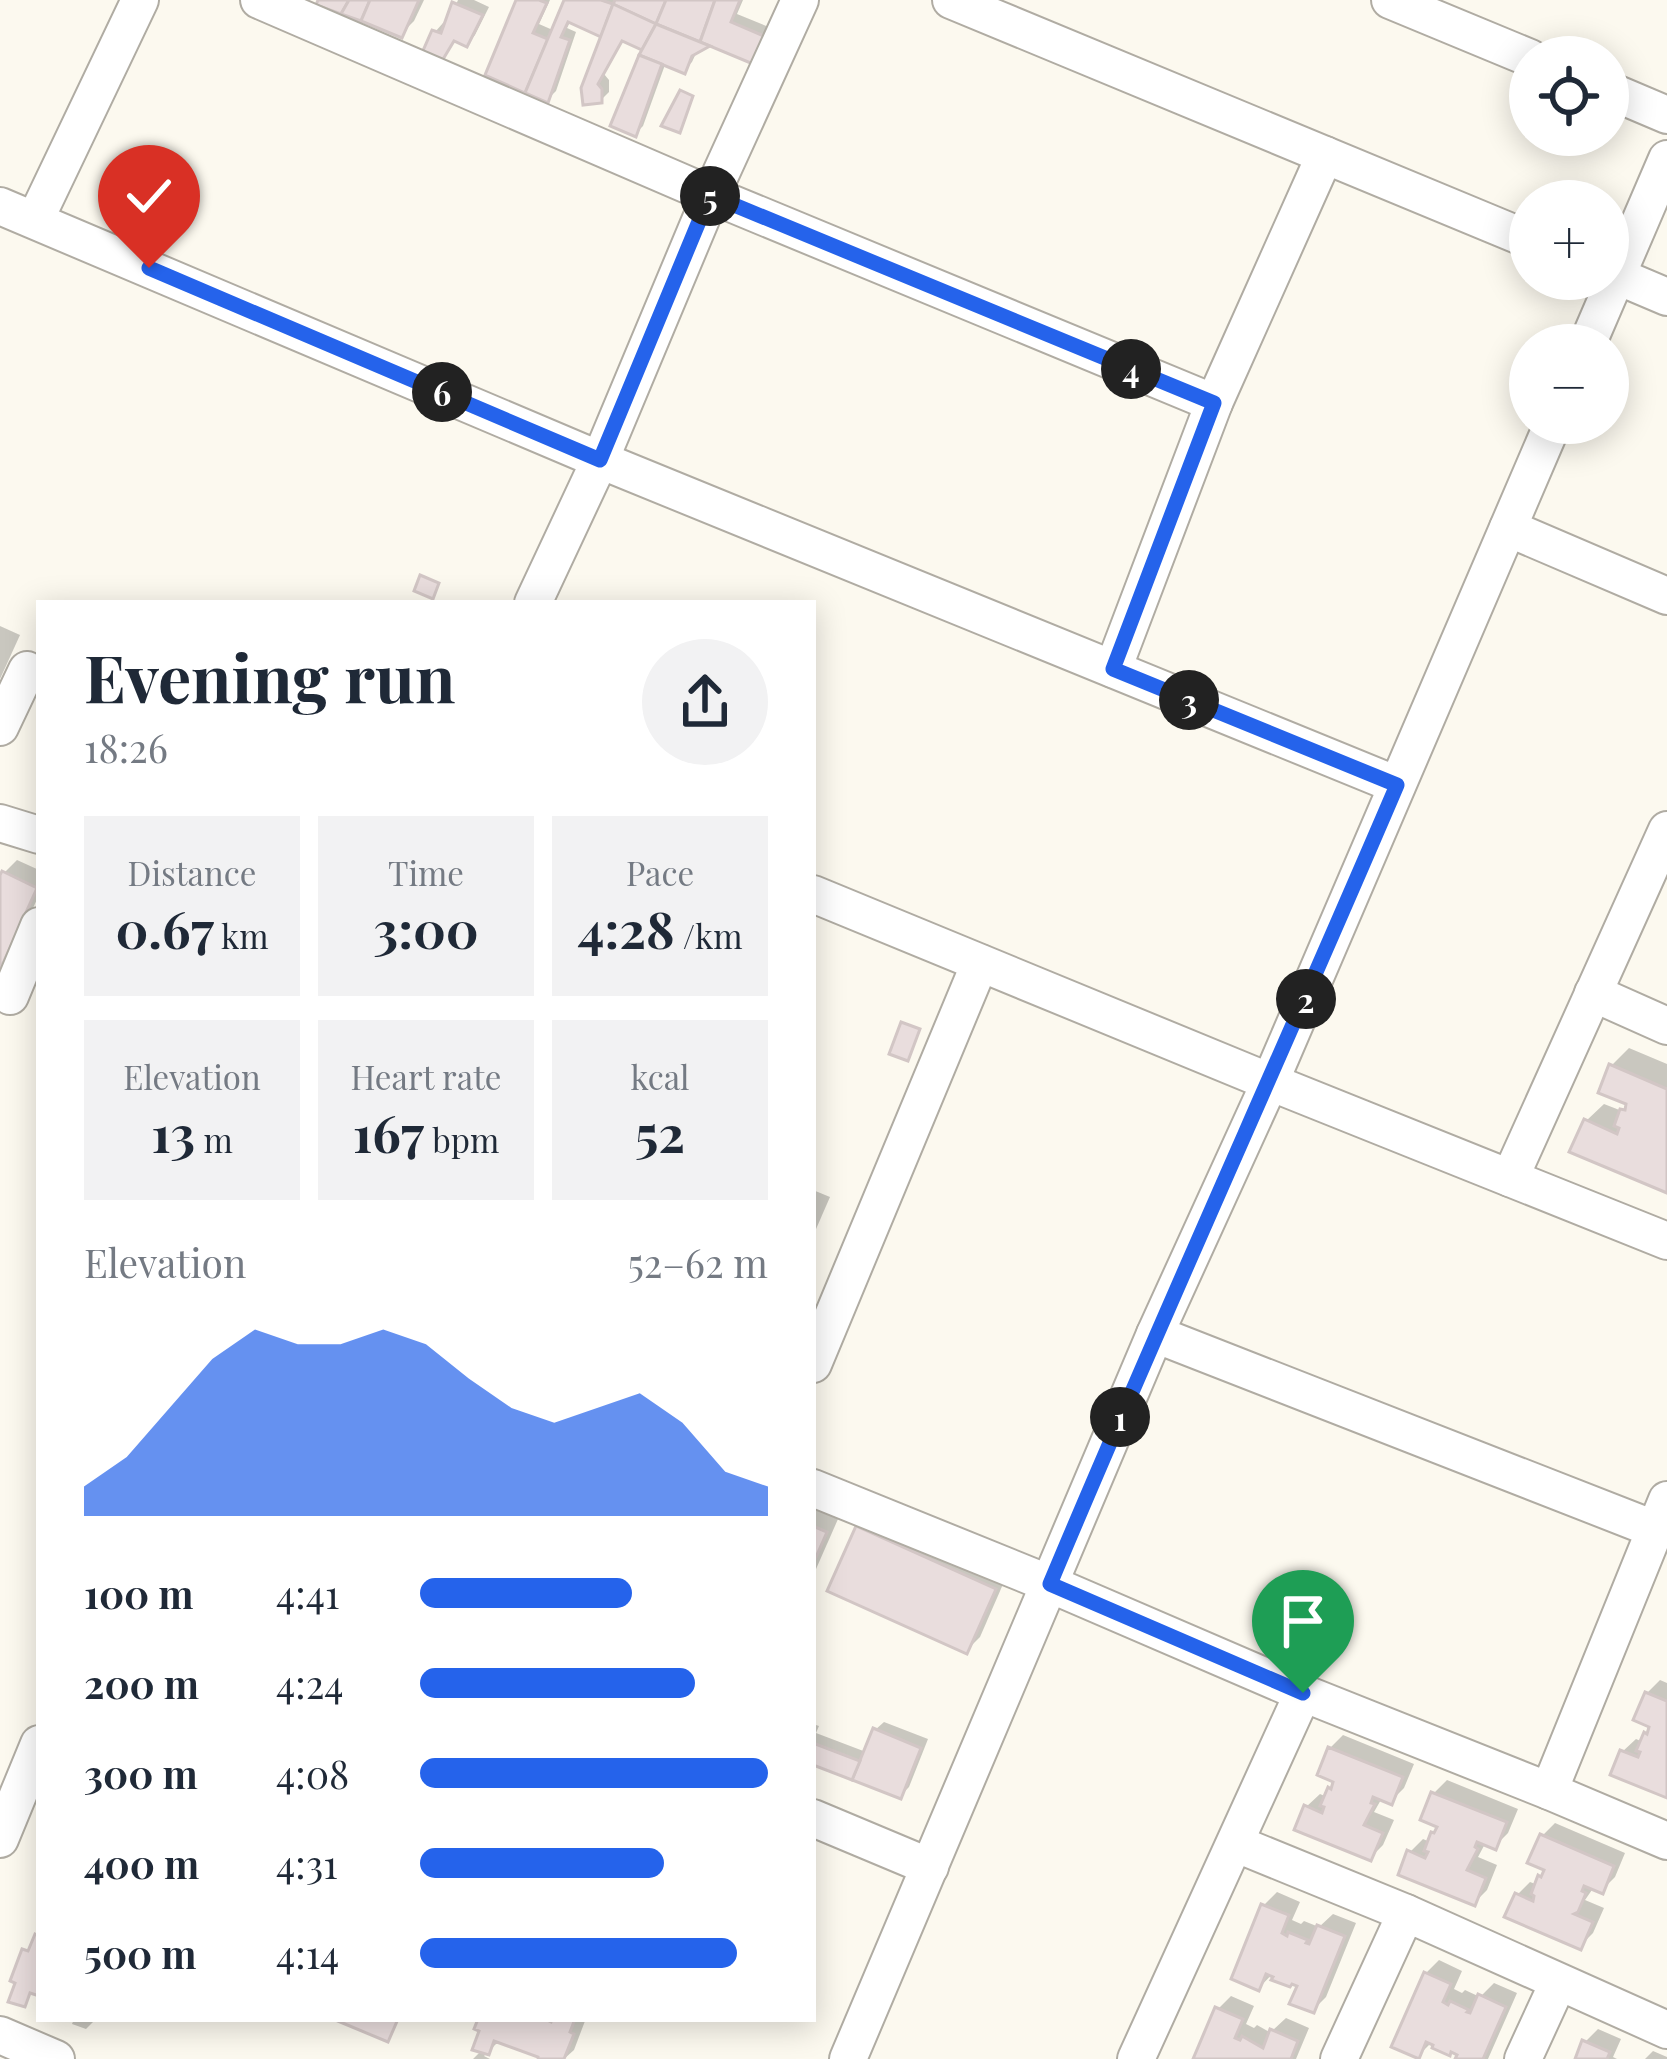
<!DOCTYPE html>
<html lang="en">
<head>
<meta charset="utf-8">
<style>
	:root { --surface:#fff; --page:#f2f2f3; --text:#1f2937; --muted:#747a83; --accent:#2563eb }
	body { margin:0; font-family:"Playfair Display",serif; background:var(--page); color:var(--text); height:100vh; display:flex; flex-direction:column; font-size:45px; white-space:nowrap }
	* { box-sizing:border-box; margin:0 }
	p { font-size:39px; color:var(--muted) }
	.icon { flex:none; width:66px; height:66px; fill:none; stroke:currentColor; stroke-width:2; stroke-linecap:round; stroke-linejoin:round }
	.map { position:relative; flex:1; overflow:hidden }
	.sheet { position:absolute; left:36px; top:600px; width:780px; height:1422px; display:flex; flex-direction:column; background:var(--surface); border-radius:0px; box-shadow:0 6px 30px #0003 }
	.sheet>* { flex:none }
	.controls { position:absolute; left:1509px; top:36px; display:grid; gap:24px }
	.controls a { display:grid; place-items:center; width:120px; height:120px; border-radius:50%; background:var(--surface); box-shadow:0 6px 30px #0003; font-size:60px }
	.pin { position:absolute; display:grid; place-items:center; width:102px; height:102px; color:#fff; margin:-123px -51px; border-radius:50% 50% 50% 0; rotate:-45deg; box-shadow:0 0 12px #0007 }
	.pin .icon { rotate:45deg }
	.km { position:absolute; width:60px; height:60px; margin:-30px; border-radius:50%; background:#222; color:#fff; font-size:33px; line-height:60px; text-align:center }
	.round { display:grid; place-items:center; flex:none; width:126px; height:126px; border-radius:63px; background:var(--page) }
	.headline { display:flex; align-items:center; justify-content:space-between; height:204px; padding:0 48px }
	h1 { font-size:66px; font-weight:700; line-height:90px }
	.metrics { display:grid; grid-template-columns:repeat(3,1fr); gap:18px; height:204px; padding:12px 48px }
	.metrics div { display:grid; align-content:center; border-radius:0px; background:var(--page); text-align:center }
	.metrics b { font-size:51px; font-weight:700 }
	.metrics small { font-size:33px; font-weight:400 }
	.metrics p { font-size:33px }
	.chart { height:336px; padding:24px 48px }
	.chart p { display:flex; justify-content:space-between }
	.chart svg { width:100%; height:216px; margin-top:12px; fill:var(--accent); opacity:.7 }
	ul { padding:0 48px; list-style:none; font-size:39px }
	li { display:grid; grid-template-columns:192px 144px 1fr; align-items:center; height:90px }
	li i { height:30px; border-radius:15px; background:var(--accent) }
	.map>svg:first-child { display:block }
</style>
</head>
<body>
<div class="map">
<svg width="1667" height="2059" viewBox="0 0 1667 2059">
	<rect width="100%" height="100%" fill="#fcf9ef"/>
	<!-- shadow -->
	<g fill="#0003">
		<path d="M321,0H424L414,21L401,34Z"/>
		<path d="M458,0H474L489,7L475,35L467,44L456,39L442,57L435,32L443,23L447,25Z"/>
		<path d="M519,0H550L539,24L555,31L568,0H743L737,14L771,28L761,52L710,42L698,49L692,62L684,70L666,62L643,126L635,134L646,48L624,39L604,74L609,80V92L601,100L586,102L605,35L571,20L567,28L576,32L556,91L548,99Z"/>
		<path d="M0,626L20,635L0,679Z"/>
		<path d="M17,860L39,870V895L0,980V882L4,873Z"/>
		<path d="M1629,1048L1667,1064V1190L1586,1121L1604,1104L1622,1111L1631,1103L1612,1065Z"/>
		<path d="M813,1190L830,1197L813,1236Z"/>
		<path d="M813,1508L838,1519L813,1576Z"/>
		<path d="M871,1515L1007,1575L980,1637L967,1650L858,1528Z"/>
		<path d="M1660,1680L1667,1683V1795L1622,1752L1636,1739L1643,1742L1654,1726L1647,1693Z"/>
		<path d="M884,1722L928,1739L909,1787L900,1796L813,1761V1724L819,1726L816,1733L866,1752L875,1730Z"/>
		<path d="M1343,1735L1414,1764L1404,1788L1391,1801L1382,1798L1374,1812L1394,1820L1383,1845L1370,1858L1306,1807L1320,1794L1327,1797L1338,1781L1330,1748Z"/>
		<path d="M1447,1780L1518,1809L1508,1833L1495,1846L1486,1842L1478,1857L1497,1865L1487,1890L1474,1903L1410,1852L1423,1839L1430,1842L1442,1826L1434,1793Z"/>
		<path d="M1555,1823L1625,1853L1615,1877L1602,1890L1594,1887L1585,1900L1604,1908L1593,1933L1580,1946L1517,1895L1530,1882L1538,1885L1549,1869L1542,1836Z"/>
		<path d="M1277,1892L1300,1902L1292,1920L1301,1924L1304,1921L1319,1927L1333,1914L1356,1923L1326,1997L1313,2010L1300,1984L1279,1967L1259,1988L1264,1905Z"/>
		<path d="M1439,1960L1462,1971L1454,1989L1462,1993L1465,1990L1480,1997L1494,1983L1517,1993L1488,2059H1458L1461,2053L1440,2034L1418,2056L1426,1973Z"/>
		<path d="M1231,1996L1254,2006L1246,2024L1254,2028L1257,2025L1273,2034V2030L1286,2018L1309,2028L1296,2059H1197L1218,2009Z"/>
		<path d="M74,2019H96L86,2029L72,2024Z"/>
		<path d="M481,2019H581L585,2021L574,2050L564,2059H541L542,2055L500,2040L484,2056L490,2059H473L482,2050Z"/>
		<path d="M1598,2029L1621,2039L1613,2057L1617,2059H1578L1585,2042Z"/>
		<path d="M1653,2051L1667,2057V2059H1645Z"/>
	</g>
	<!-- building -->
	<g fill="#e9dddd" stroke="#d2c6c5" stroke-width="3">
		<path d="M318,0H349L341,14L316,5Z"/>
		<path d="M349,0H370L361,21L341,14Z"/>
		<path d="M370,0H419L402,38L361,21Z"/>
		<path d="M516,0H539L547,3L533,33L548,39L525,93L485,75Z"/>
		<path d="M564,0H601L613,4L601,37L568,22L561,37L570,40L548,103L525,93Z"/>
		<path d="M615,0H666L656,24L613,4Z"/>
		<path d="M666,0H715L700,42L656,24Z"/>
		<path d="M715,0H740L731,22L764,36L753,64L700,42Z"/>
		<path d="M452,2L483,15L467,47L454,41L442,61L422,53L432,30L441,33Z"/>
		<path d="M613,4L656,24L642,50L622,41L598,84L602,89V103L583,105L581,88Z"/>
		<path d="M656,24L710,46L692,56L685,74L639,55Z"/>
		<path d="M639,55L662,64L636,137L610,126Z"/>
		<path d="M680,90L693,96L680,133L661,126Z"/>
		<path d="M420,575L439,583L433,599L414,591Z"/>
		<path d="M2,871L37,888L0,970V875Z"/>
		<path d="M901,1022L920,1029L908,1061L889,1054Z"/>
		<path d="M1609,1064L1667,1089V1193L1569,1152L1584,1119L1617,1134L1619,1128L1614,1126L1620,1109L1625,1110L1626,1104L1598,1093Z"/>
		<path d="M813,1526L827,1532L813,1564Z"/>
		<path d="M856,1526L996,1589L967,1654L827,1591Z"/>
		<path d="M1645,1692L1667,1701V1798L1610,1775L1620,1750L1638,1757L1640,1752L1636,1751L1644,1732L1647,1734L1649,1727L1633,1720Z"/>
		<path d="M873,1728L921,1748L901,1799L852,1780Z"/>
		<path d="M813,1743L860,1761L852,1780L813,1765Z"/>
		<path d="M1328,1747L1403,1777L1392,1805L1373,1797L1371,1803L1375,1804L1364,1825L1383,1833L1371,1861L1294,1830L1304,1805L1322,1813L1324,1807L1320,1806L1328,1787L1331,1789L1333,1782L1317,1775Z"/>
		<path d="M1431,1792L1507,1822L1496,1850L1477,1842L1475,1847L1478,1849L1467,1870L1486,1878L1475,1906L1398,1875L1407,1850L1425,1858L1428,1852L1424,1851L1431,1832L1434,1833L1437,1827L1420,1820Z"/>
		<path d="M1540,1834L1614,1866L1603,1894L1584,1886L1582,1891L1586,1893L1578,1912L1574,1914L1593,1922L1581,1950L1504,1917L1515,1893L1533,1901L1534,1896L1531,1894L1538,1875L1541,1877L1544,1870L1527,1863Z"/>
		<path d="M1261,1904L1289,1915L1282,1933L1287,1936L1288,1932L1308,1940L1306,1943L1309,1944L1317,1925L1345,1936L1314,2013L1289,2004L1297,1986L1292,1984L1290,1987L1271,1980L1273,1977L1266,1974L1259,1991L1231,1979Z"/>
		<path d="M35,1934L39,1936V1996L30,1993L25,2007L8,2002L15,1983L10,1981L22,1949L28,1951Z"/>
		<path d="M1424,1972L1451,1984L1443,2002L1448,2005L1450,2001L1469,2010L1467,2012L1470,2013L1478,1994L1506,2007L1483,2059H1455L1457,2055L1451,2052L1450,2056L1432,2048L1433,2045L1426,2042L1419,2059L1391,2047Z"/>
		<path d="M1215,2007L1243,2019L1235,2038L1240,2040L1242,2036L1263,2048L1270,2029L1298,2041L1291,2059H1193Z"/>
		<path d="M333,2019H398L388,2042Z"/>
		<path d="M478,2019H545L551,2022L552,2019H575L570,2032L574,2034L564,2059H538V2057L494,2041L489,2055L472,2050L479,2031L474,2029Z"/>
		<path d="M1582,2040L1610,2052L1607,2059H1575Z"/>
	</g>
	<g fill="none" stroke-linecap="round" stroke-linejoin="round">
		<defs>
			<g id="minor">
				<path d="M259,0L711,195L1214,403"/>
				<path d="M951,0L1530,240"/>
				<path d="M1390,0L1530,58"/>
				<path d="M1608,90L1667,115"/>
				<path d="M0,206L600,460L1397,785"/>
				<path d="M35,220L140,0"/>
				<path d="M1608,272L1667,297"/>
				<path d="M1587,345L1667,159"/>
				<path d="M1508,528L1667,596"/>
				<path d="M533,603L600,460L711,195L800,0"/>
				<path d="M1113,669L1214,403L1325,155"/>
				<path d="M0,727L27,670"/>
				<path d="M0,823L39,835"/>
				<path d="M813,894L1270,1082L1667,1241"/>
				<path d="M1593,993L1667,1026"/>
				<path d="M10,996L39,926"/>
				<path d="M1510,1178L1667,830"/>
				<path d="M1155,1334L1654,1529"/>
				<path d="M813,1364L980,963"/>
				<path d="M813,1488L1050,1584L1303,1693L1549,1791L1667,1841"/>
				<path d="M1549,1791L1667,1500"/>
				<path d="M813,1818L930,1867"/>
				<path d="M0,1839L39,1744"/>
				<path d="M1237,1844L1406,1913L1667,2030"/>
				<path d="M0,2035L56,2059"/>
				<path d="M848,2059L1155,1334L1270,1082L1553,423"/>
				<path d="M1136,2059L1303,1693"/>
				<path d="M1339,2059L1406,1913"/>
				<path d="M1523,2059L1558,1983"/>
			</g>
		</defs>
		<!-- minor casing -->
		<use href="#minor" stroke="#b0aca3" stroke-width="40"/>
		<!-- minor -->
		<use href="#minor" stroke="#fff" stroke-width="36"/>
	</g>
	<g fill="none" stroke-linecap="round" stroke-linejoin="round">
		<defs>
			<path id="route" d="M149,268L600,460L710,195L1214,403L1113,669L1397,785C1283,1052 1162,1316 1050,1584L1303,1693"/>
		</defs>
		<!-- route casing -->
		<use href="#route" stroke="#fff" stroke-width="24"/>
		<!-- route -->
		<use href="#route" stroke="#2563eb" stroke-width="15"/>
	</g>
</svg>
<div class="controls">
<a><svg class="icon" aria-label="locate" viewBox="0 0 24 24"><circle cx="12" cy="12" r="6"/><path d="M12 2v4M12 18v4M2 12h4M18 12h4"/></svg></a>
<a>+</a>
<a>−</a>
</div>
<div class="pin" style="left:1303px;top:1693px;background:#1e9e55"><svg class="icon" aria-label="arrive" viewBox="0 0 24 24"><path d="M6 21V4h12l-3 4 3 4H6"/></svg></div>
<div class="pin" style="left:149px;top:268px;background:#d93025"><svg class="icon" aria-label="check" viewBox="0 0 24 24"><path d="M5 12l5 5 9-10"/></svg></div>
<b class="km" style="left:1120px;top:1417px">1</b>
<b class="km" style="left:1306px;top:999px">2</b>
<b class="km" style="left:1189px;top:700px">3</b>
<b class="km" style="left:1131px;top:369px">4</b>
<b class="km" style="left:710px;top:196px">5</b>
<b class="km" style="left:442px;top:392px">6</b>
<section class="sheet">
<div class="headline"><div><h1>Evening run</h1><p>18:26</p></div><a class="round"><svg class="icon" aria-label="share" viewBox="0 0 24 24"><path d="M12 15V3M7 8l5-5 5 5M5 13v7h14v-7"/></svg></a></div>
<div class="metrics">
<div><p>Distance</p><b>0.67<small> km</small></b></div>
<div><p>Time</p><b>3:00</b></div>
<div><p>Pace</p><b>4:28<small> /km</small></b></div>
</div>
<div class="metrics">
<div><p>Elevation</p><b>13<small> m</small></b></div>
<div><p>Heart rate</p><b>167<small> bpm</small></b></div>
<div><p>kcal</p><b>52</b></div>
</div>
<div class="chart"><p><span>Elevation</span>52–62 m</p>
<svg viewBox="0 0 160 44" preserveAspectRatio="none"><path d="M0 44V38L10 32L20 22L30 12L40 6L50 9L60 9L70 6L80 9L90 16L100 22L110 25L120 22L130 19L140 25L150 35L160 38V44z"/></svg>
</div>
<ul>
<li><b>100 m</b>4:41<i style="width:61%"></i></li>
<li><b>200 m</b>4:24<i style="width:79%"></i></li>
<li><b>300 m</b>4:08<i style="width:100%"></i></li>
<li><b>400 m</b>4:31<i style="width:70%"></i></li>
<li><b>500 m</b>4:14<i style="width:91%"></i></li>
</ul>
</section>
</div>
</body>
</html>
